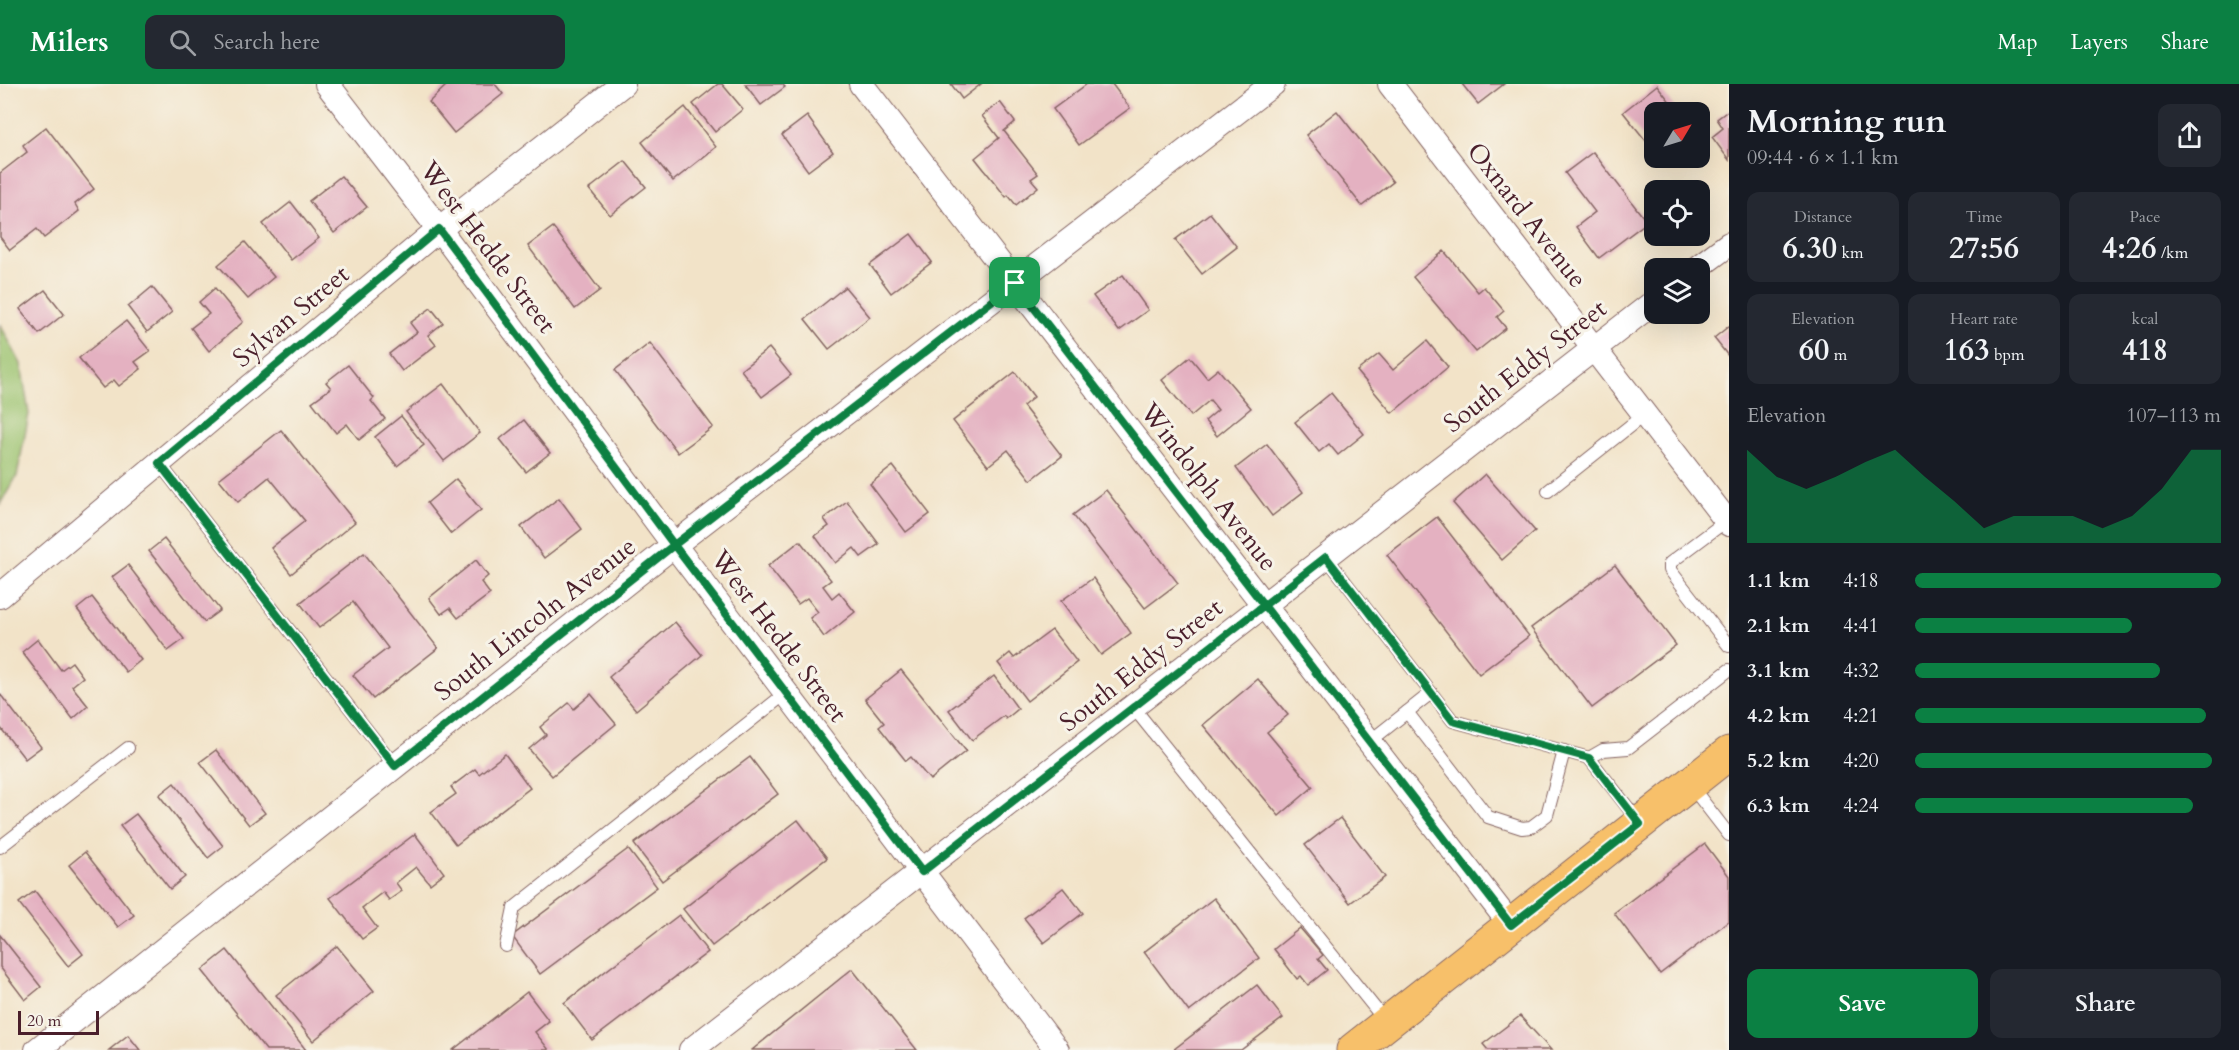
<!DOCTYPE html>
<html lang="en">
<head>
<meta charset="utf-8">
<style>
	:root { --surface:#171b24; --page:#242831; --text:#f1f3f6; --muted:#9ea1a6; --accent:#0b8043 }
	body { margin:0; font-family:Cardo,serif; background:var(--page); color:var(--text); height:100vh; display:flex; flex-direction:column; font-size:22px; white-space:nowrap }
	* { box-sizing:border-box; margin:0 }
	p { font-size:20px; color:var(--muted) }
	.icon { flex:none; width:33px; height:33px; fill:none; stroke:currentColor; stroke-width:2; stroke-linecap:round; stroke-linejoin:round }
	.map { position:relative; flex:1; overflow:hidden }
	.sheet { display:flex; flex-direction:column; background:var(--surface); width:510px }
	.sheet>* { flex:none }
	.needle { width:39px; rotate:52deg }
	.controls { position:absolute; left:1644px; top:18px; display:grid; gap:12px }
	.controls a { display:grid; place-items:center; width:66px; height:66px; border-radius:12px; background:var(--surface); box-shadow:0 6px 24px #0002; font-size:30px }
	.scale { position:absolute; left:18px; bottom:15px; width:81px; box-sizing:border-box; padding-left:6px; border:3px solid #4a1f2b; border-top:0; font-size:16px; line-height:21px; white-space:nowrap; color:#4a1f2b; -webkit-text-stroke:4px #f7f3e8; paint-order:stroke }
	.pin { position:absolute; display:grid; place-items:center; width:51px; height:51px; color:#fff; margin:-26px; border-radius:12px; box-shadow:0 3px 9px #0006 }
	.round { display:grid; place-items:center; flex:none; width:63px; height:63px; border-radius:12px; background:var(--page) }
	.summary { display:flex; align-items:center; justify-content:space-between; height:102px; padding:0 18px }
	h1 { font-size:33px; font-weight:600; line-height:45px }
	.stats { display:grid; grid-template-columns:repeat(3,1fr); gap:9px; height:102px; padding:6px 18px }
	.stats div { display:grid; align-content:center; border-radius:12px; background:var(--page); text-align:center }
	.stats b { font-size:30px; font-weight:600 }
	.stats small { font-size:16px; font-weight:400 }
	.stats p { font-size:16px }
	.chart { height:168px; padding:12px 18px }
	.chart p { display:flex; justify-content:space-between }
	.chart svg { width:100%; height:108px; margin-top:6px; fill:var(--accent); opacity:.7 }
	.button { display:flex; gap:12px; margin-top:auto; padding:12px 18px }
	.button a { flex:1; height:69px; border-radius:12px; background:var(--accent); color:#fff; font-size:24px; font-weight:600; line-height:69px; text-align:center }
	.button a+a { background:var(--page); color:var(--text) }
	ul { padding:0 18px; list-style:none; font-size:20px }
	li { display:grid; grid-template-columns:96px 72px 1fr; align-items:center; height:45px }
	li i { height:15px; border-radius:8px; background:var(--accent) }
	header { display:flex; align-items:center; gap:36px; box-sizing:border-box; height:84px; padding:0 30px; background:var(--accent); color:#fff }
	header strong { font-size:28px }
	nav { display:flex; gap:33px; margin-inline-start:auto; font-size:21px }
	.search { width:420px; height:54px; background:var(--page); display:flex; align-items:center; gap:15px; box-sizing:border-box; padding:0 21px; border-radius:12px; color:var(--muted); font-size:22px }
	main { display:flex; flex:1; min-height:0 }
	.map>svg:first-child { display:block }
</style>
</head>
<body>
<header>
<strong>Milers</strong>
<div class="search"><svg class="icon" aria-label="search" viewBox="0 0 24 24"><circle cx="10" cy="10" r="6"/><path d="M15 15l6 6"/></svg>Search here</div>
<nav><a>Map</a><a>Layers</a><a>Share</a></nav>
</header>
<main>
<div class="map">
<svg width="1729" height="966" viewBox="0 0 1729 966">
	<rect width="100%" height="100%" fill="#f7f3e8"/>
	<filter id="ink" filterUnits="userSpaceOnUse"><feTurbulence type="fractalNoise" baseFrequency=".0167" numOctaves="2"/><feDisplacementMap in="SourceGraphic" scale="12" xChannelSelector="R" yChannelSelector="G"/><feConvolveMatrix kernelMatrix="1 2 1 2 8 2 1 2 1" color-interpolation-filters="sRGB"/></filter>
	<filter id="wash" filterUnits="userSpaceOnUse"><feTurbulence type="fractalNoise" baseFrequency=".008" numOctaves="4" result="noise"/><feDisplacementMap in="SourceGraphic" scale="24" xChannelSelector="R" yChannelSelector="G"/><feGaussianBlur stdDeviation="1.35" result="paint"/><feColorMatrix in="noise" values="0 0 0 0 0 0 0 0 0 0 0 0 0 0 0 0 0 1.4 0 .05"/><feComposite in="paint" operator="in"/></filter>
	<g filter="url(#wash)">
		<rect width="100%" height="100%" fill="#f2e3c8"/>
		<!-- grass -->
		<path fill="#9cc36f" stroke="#73714d" stroke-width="1.5" d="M0,240L21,280L29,330L17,392L0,420Z"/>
		<g id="blocks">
			<!-- building -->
			<g fill="#e4b1c1">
				<path d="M448,0H495L503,10L454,49L429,18Z"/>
				<path d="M718,0H722L743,25L715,48L693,20Z"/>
				<path d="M745,0H782L785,3L761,21Z"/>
				<path d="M951,0H981L962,15Z"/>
				<path d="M1087,0H1112L1130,24L1079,61L1053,25Z"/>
				<path d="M1462,0H1504L1478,20Z"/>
				<path d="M1657,1L1678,28H1654V50L1646,57L1623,28Z"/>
				<path d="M1000,18L1015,38L1004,47L1038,90L1031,95L1038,103L1016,121L1008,111L1006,113L975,74L999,54L982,32Z"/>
				<path d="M685,23L716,63L673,97L642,58Z"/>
				<path d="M1729,26V76L1712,53L1723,44L1717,35Z"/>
				<path d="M1337,27L1393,98L1362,122L1306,51Z"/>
				<path d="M807,32L833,68L808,87L782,51Z"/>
				<path d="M46,43L94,105L75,120L79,127L44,154L37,145L10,166L0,153V89L27,68L23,61Z"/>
				<path d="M1593,68L1647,138L1599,174L1576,143L1595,128L1565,89Z"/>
				<path d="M625,77L646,103L610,131L589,105Z"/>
				<path d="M341,92L367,123L334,149L309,117Z"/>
				<path d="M291,118L319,154L291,176L263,140Z"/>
				<path d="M1210,129L1237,163L1202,190L1175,156Z"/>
				<path d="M553,143L600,206L575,225L528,162Z"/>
				<path d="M911,150L932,178L891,209L870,181Z"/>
				<path d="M245,158L274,193L248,215L218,181Z"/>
				<path d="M1444,167L1478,208L1484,203L1504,227L1497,233L1506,244L1476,268L1413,193Z"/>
				<path d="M1123,191L1148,226L1119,247L1093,212Z"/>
				<path d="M152,203L172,228L147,248L128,223Z"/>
				<path d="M845,203L870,233L829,265L805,235Z"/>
				<path d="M215,204L243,238L209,267L191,244L209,230L199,218Z"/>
				<path d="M45,206L64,230L39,250L20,225Z"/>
				<path d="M431,224L443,239L428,251L436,261L402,287L389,270L417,248L410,239Z"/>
				<path d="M126,237L150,267L135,278L141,285L119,302L114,296L103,304L79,274Z"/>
				<path d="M1729,242V273L1714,254Z"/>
				<path d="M1427,257L1448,283L1392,329L1357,287L1379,270L1393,286Z"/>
				<path d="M650,259L713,343L678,369L615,286Z"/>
				<path d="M769,264L791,291L762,313L741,286Z"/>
				<path d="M1190,273L1207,294L1218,285L1251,324L1217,352L1205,337L1218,326L1210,316L1191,332L1162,296Z"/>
				<path d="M348,281L374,314L371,317L385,335L359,356L347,340L336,349L312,318L331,304L326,298Z"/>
				<path d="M1015,288L1034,313L1023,322L1062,372L1031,396L1008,366L988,382L953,337Z"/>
				<path d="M443,300L480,349L444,377L406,328Z"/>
				<path d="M1331,309L1364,350L1338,371L1329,360L1319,368L1295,338Z"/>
				<path d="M401,332L424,361L397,382L375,353Z"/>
				<path d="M524,336L550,369L526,388L500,355Z"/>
				<path d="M281,346L355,438L291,490L271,464L305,437L269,393L238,418L219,395Z"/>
				<path d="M1267,360L1303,408L1272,432L1236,384Z"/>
				<path d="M893,382L930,430L906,448L870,400Z"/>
				<path d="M1485,390L1535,447L1502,476L1453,419Z"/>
				<path d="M456,395L481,426L451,450L427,419Z"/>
				<path d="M1106,406L1178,499L1145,524L1073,431Z"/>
				<path d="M559,414L582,445L544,474L521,443Z"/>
				<path d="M847,417L879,460L861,473L854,464L835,479L815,452L829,442L824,435Z"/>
				<path d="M1437,433L1529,552L1479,590L1387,471Z"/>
				<path d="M164,455L220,526L204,538L149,467Z"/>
				<path d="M800,457L831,496L823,502L832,514L839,508L855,528L824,553L810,534L818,528L807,514L798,520L768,482Z"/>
				<path d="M364,469L438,564L373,615L353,591L388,564L353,518L319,544L300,519Z"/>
				<path d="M476,476L488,492L481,498L490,510L458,534L450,524L441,530L429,514Z"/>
				<path d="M128,481L184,555L168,567L112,493Z"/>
				<path d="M1615,481L1676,561L1592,624L1531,544Z"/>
				<path d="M1093,494L1131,549L1101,571L1061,517Z"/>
				<path d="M92,513L141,576L126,588L77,525Z"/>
				<path d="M675,538L702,571L636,626L609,593Z"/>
				<path d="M1052,546L1077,578L1027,617L998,579L1010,569L1014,574Z"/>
				<path d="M38,555L61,586L72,578L83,593L72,602L88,622L73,635L22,568Z"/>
				<path d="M901,586L966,667L930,696L911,673L906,677L879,643L884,639L865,615Z"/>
				<path d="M994,592L1018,625L1006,635L1004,632L972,656L949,626Z"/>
				<path d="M1258,595L1288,631L1267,648L1313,703L1279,732L1203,641Z"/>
				<path d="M0,610L41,663L25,675L0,643Z"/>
				<path d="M591,610L616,640L552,692L529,665L546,651L540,643L569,619L574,625Z"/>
				<path d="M216,666L265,729L249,741L200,678Z"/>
				<path d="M505,670L530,704L456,761L431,728L456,710L451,703L475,685L479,690Z"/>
				<path d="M750,673L778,710L662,797L634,760Z"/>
				<path d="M174,699L223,762L208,774L159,711Z"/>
				<path d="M136,730L185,793L170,805L120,742Z"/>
				<path d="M1340,734L1385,793L1350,819L1305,761Z"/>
				<path d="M798,736L827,774L712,862L683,825Z"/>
				<path d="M415,750L444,789L430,800L416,783L396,799L402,807L389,816L383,808L362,824L377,844L362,855L330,814Z"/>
				<path d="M1705,760L1729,792V837L1660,890L1614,829Z"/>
				<path d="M628,765L657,803L540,890L512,852Z"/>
				<path d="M85,768L134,831L118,843L69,781Z"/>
				<path d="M1063,804L1083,829L1044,859L1024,834Z"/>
				<path d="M35,807L83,870L68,882L19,819Z"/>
				<path d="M1214,814L1259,874L1189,928L1144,868Z"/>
				<path d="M679,831L708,868L592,956L564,919Z"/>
				<path d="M1300,844L1323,871L1318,875L1327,886L1308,901L1301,892L1297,895L1274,865Z"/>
				<path d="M0,851L41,903L25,916L0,883Z"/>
				<path d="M337,862L374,907L313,957L276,911Z"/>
				<path d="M227,866L306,966H266L202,886Z"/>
				<path d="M852,885L917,966H752Z"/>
				<path d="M1257,901L1283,934L1241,966H1173Z"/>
				<path d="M527,908L549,937L535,948L549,966H453Z"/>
				<path d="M1520,932L1551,966H1488L1483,960Z"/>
				<path d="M128,951L140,966H109Z"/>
			</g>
		</g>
	</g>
	<g filter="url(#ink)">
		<use href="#blocks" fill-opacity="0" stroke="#856462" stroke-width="1.5"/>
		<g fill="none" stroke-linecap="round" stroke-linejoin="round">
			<defs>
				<g id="service">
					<path d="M159,379L395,682"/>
					<path d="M1548,407L1645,330"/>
					<path d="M1726,437L1670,479V486L1729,562"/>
					<path d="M1326,473L1453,637L1589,674L1640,739"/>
					<path d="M1133,623L1386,938"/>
					<path d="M1407,628L1488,733L1522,744L1531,743L1547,731L1564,667"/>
					<path d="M1369,658L1431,609"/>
					<path d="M1589,674L1603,666L1628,664L1729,586"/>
					<path d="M1691,702L1729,751"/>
					<path d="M0,763L128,664"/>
					<path d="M506,862L514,824L786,609"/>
				</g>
				<g id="minor">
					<path d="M327,0L439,145L674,461L1057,966"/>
					<path d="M861,0L1511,841"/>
					<path d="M1390,0L1729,440"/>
					<path d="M1697,184L1729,160"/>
					<path d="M0,512L439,145L623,0"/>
					<path d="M37,966L674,461L1273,0"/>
					<path d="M691,966L1654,218"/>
				</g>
				<path id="primary" d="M1353,966L1729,669"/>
			</defs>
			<!-- service casing -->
			<use href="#service" stroke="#856462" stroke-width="14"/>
			<!-- minor casing -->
			<use href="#minor" stroke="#856462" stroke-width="26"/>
			<!-- primary casing -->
			<use href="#primary" stroke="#856462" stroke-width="35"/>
			<!-- service -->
			<use href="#service" stroke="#fff" stroke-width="12"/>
			<!-- minor -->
			<use href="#minor" stroke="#fff" stroke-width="24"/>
			<!-- primary -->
			<use href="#primary" stroke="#f7c06b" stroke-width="33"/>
		</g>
	</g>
	<g fill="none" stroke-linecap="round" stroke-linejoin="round" filter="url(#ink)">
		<defs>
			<path id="route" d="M1015,199L674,461L395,682L159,379L439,145L674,461L922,788L1326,473L1453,637L1589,674L1640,740L1511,841L1015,199"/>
		</defs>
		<!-- route casing -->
		<use href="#route" stroke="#fff" stroke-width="12"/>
		<!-- route -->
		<use href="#route" stroke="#0b8043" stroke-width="8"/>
	</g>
	<g text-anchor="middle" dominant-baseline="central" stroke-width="6" stroke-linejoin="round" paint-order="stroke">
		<!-- street labels -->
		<g font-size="26" fill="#4a1f2b" stroke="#f7f3e8">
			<text transform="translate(1527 131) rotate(52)">Oxnard Avenue</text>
			<text transform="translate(488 163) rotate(53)">West Hedde Street</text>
			<text transform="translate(291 232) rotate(-40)">Sylvan Street</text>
			<text transform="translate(1525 282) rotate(-38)">South Eddy Street</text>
			<text transform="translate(1209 403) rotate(52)">Windolph Avenue</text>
			<text transform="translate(535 535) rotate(-38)">South Lincoln Avenue</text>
			<text transform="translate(779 552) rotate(53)">West Hedde Street</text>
			<text transform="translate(1141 581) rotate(-38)">South Eddy Street</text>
		</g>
	</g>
</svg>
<div class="controls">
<a><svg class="needle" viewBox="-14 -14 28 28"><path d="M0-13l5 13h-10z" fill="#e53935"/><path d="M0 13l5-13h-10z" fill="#9ea1a6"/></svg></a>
<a><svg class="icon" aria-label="locate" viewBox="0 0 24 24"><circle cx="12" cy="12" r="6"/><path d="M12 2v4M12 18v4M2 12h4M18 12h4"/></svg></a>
<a><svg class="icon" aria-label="layers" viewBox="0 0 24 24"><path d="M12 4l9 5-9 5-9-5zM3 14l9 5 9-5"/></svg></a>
</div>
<div class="scale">20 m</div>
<div class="pin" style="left:1015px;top:199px;background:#1e9e55"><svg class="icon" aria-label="arrive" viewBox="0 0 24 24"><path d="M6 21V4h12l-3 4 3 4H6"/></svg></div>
</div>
<section class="sheet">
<div class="summary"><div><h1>Morning run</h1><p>09:44 · 6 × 1.1 km</p></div><a class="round"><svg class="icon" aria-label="share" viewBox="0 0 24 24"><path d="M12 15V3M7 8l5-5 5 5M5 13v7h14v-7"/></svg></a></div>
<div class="stats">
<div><p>Distance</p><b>6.30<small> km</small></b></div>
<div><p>Time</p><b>27:56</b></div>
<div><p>Pace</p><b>4:26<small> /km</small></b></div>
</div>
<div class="stats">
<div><p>Elevation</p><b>60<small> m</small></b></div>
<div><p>Heart rate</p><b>163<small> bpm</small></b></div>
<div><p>kcal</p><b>418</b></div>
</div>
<div class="chart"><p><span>Elevation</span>107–113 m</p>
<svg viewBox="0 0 160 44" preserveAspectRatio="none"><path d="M0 44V6L10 17L20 22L30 17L40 11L50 6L60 17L70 27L80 38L90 33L100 33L110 33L120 38L130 33L140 22L150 6L160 6V44z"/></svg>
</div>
<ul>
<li><b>1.1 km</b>4:18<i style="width:100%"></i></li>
<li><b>2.1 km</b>4:41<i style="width:71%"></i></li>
<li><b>3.1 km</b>4:32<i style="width:80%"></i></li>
<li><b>4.2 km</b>4:21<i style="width:95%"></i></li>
<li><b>5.2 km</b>4:20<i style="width:97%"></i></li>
<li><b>6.3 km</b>4:24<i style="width:91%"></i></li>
</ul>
<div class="button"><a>Save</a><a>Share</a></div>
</section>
</main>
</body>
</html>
